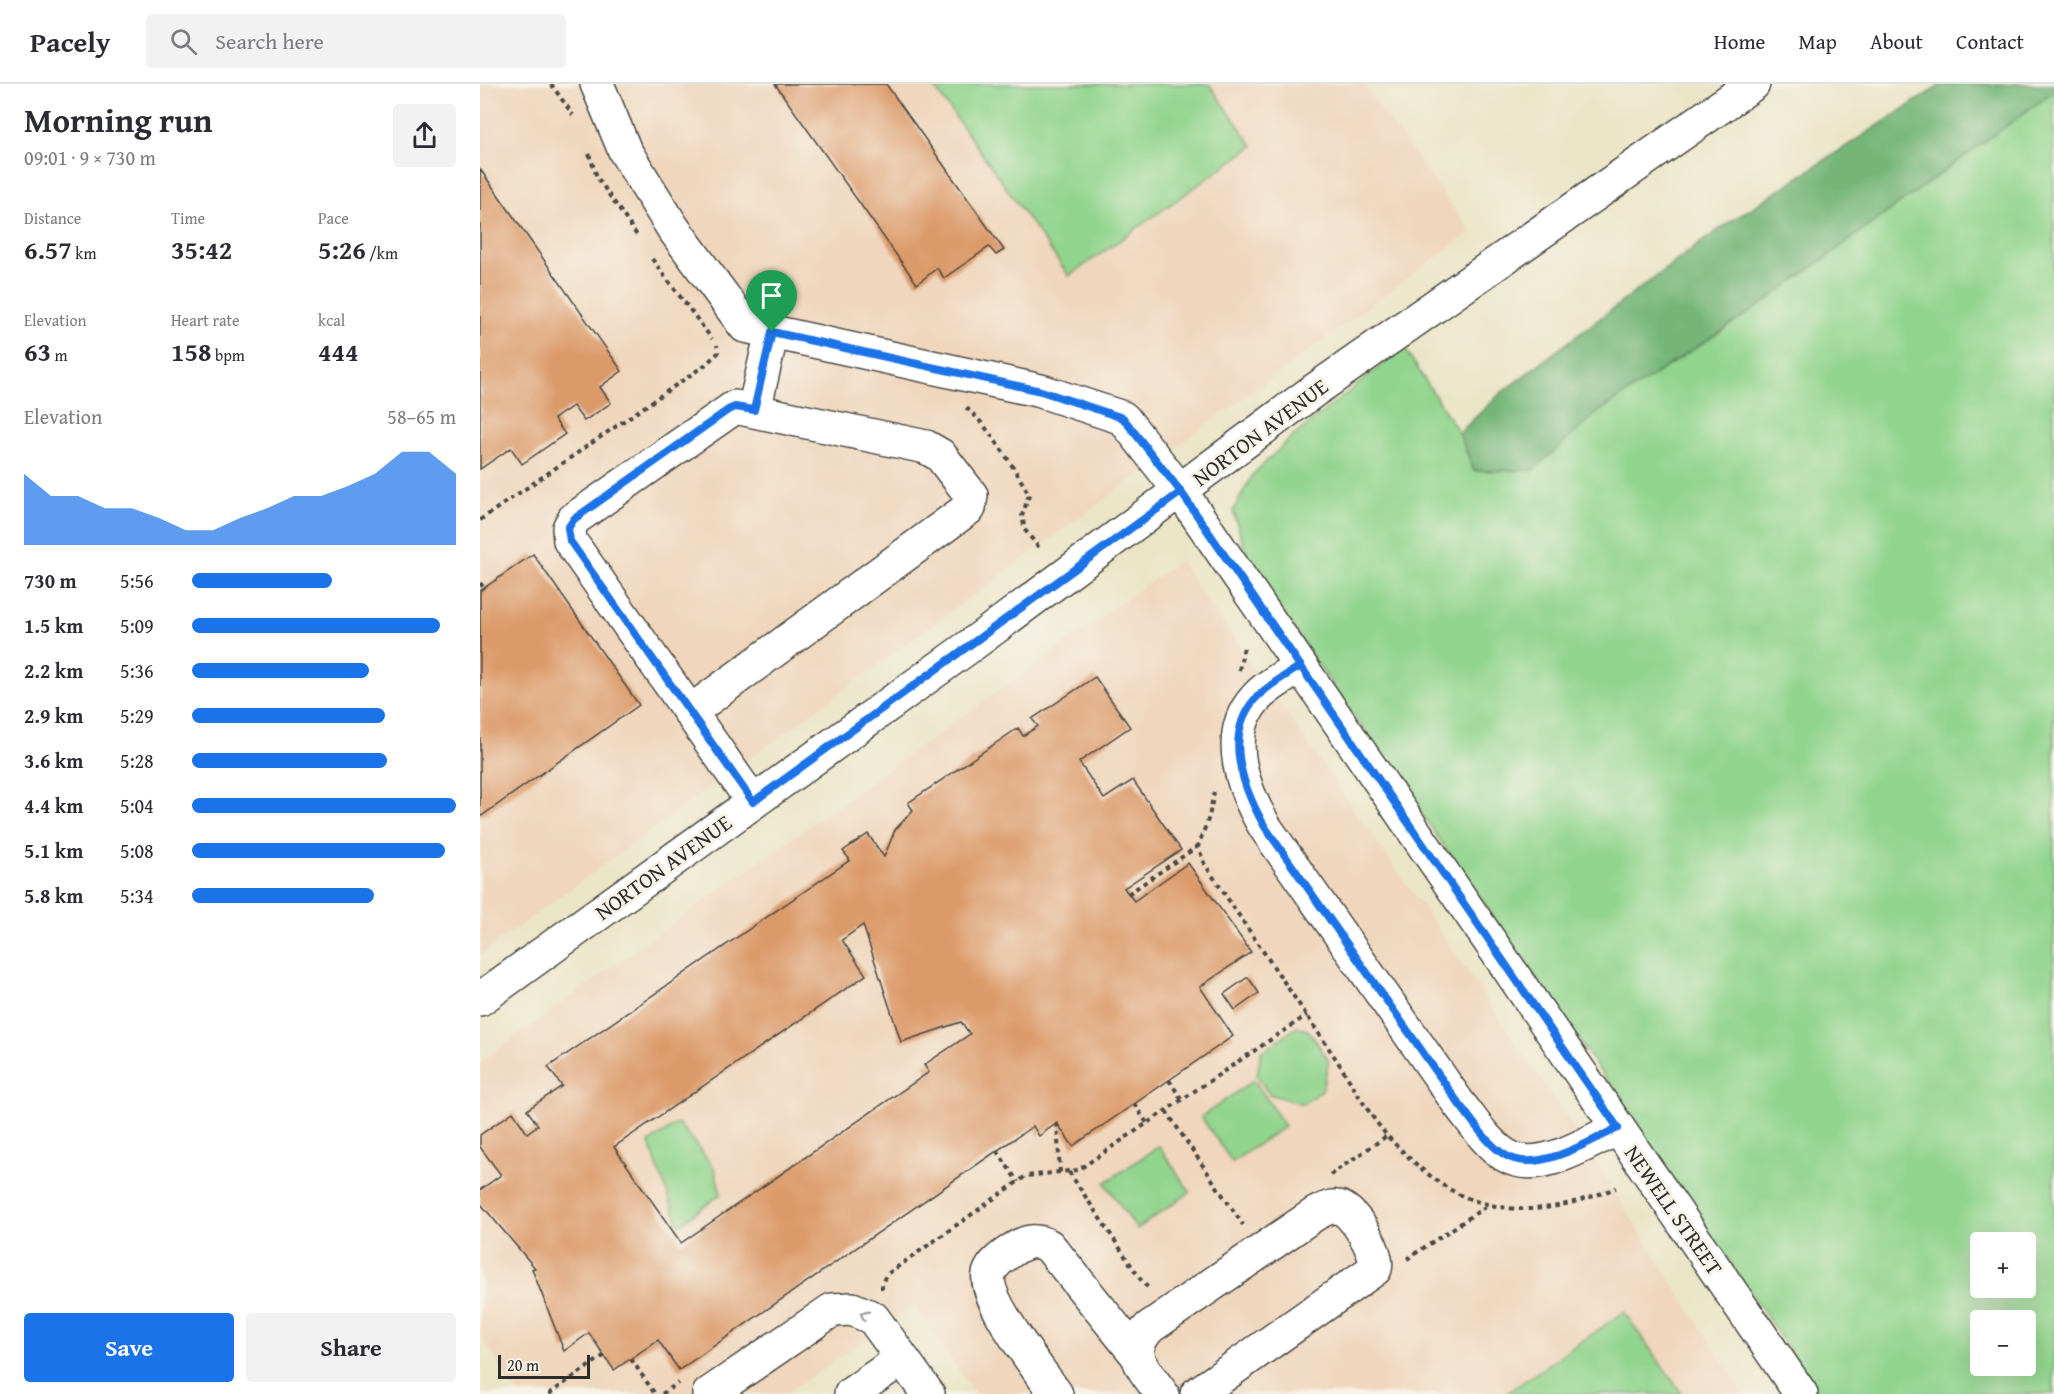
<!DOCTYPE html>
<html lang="en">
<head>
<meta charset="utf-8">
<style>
	:root { --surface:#fff; --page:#f2f2f3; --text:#2b2b33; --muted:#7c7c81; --line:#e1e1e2; --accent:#1a73e8 }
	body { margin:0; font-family:"Gentium Book Plus",serif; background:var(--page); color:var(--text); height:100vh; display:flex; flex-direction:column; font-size:22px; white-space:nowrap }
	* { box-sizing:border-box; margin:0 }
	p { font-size:20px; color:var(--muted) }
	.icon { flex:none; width:33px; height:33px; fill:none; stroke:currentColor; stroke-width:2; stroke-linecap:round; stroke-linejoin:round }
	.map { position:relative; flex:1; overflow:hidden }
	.side { display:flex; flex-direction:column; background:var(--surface); width:480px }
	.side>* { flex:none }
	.buttons { position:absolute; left:1490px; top:1148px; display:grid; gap:12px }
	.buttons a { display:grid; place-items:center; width:66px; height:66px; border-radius:6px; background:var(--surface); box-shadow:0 6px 24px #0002; font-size:30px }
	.scale { position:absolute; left:18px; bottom:15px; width:92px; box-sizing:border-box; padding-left:6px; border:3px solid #2b2b2b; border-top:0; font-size:16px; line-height:21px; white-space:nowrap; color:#2b2b2b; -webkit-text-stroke:4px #f7f3e8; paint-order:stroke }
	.pin { position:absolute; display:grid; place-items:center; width:51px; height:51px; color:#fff; margin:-62px -26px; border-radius:50% 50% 50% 0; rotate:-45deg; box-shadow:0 0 6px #0007 }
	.pin .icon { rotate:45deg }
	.round { display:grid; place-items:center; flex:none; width:63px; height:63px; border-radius:6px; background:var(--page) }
	.overview { display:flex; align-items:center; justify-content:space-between; height:102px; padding:0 24px }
	h1 { font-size:33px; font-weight:700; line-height:45px }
	.stats { display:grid; grid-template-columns:repeat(3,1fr); gap:9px; height:102px; padding:6px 24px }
	.stats div { display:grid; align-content:center }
	.stats b { font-size:26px; font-weight:700 }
	.stats small { font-size:16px; font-weight:400 }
	.stats p { font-size:16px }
	.chart { height:168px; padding:12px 24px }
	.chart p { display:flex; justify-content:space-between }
	.chart svg { width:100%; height:108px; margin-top:6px; fill:var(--accent); opacity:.7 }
	.action { display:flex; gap:12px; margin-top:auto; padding:12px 24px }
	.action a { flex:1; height:69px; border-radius:6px; background:var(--accent); color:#fff; font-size:24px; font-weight:700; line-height:69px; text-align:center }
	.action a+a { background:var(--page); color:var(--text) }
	ul { padding:0 24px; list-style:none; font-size:20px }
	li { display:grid; grid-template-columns:96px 72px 1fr; align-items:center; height:45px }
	li i { height:15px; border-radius:8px; background:var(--accent) }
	header { display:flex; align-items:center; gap:36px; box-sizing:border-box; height:84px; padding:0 30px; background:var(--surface); border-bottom:2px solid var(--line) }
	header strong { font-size:28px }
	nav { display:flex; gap:33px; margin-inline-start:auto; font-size:21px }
	.search { width:420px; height:54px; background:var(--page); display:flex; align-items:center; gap:15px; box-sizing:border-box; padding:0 21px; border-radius:6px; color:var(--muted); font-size:22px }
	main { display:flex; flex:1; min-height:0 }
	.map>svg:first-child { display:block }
</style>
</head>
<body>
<header>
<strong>Pacely</strong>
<div class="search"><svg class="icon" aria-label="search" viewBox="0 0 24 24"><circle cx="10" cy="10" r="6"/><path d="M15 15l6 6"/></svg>Search here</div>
<nav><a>Home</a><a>Map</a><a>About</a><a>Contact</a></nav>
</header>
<main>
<section class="side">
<div class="overview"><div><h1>Morning run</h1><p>09:01 · 9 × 730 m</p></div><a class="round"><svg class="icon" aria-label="share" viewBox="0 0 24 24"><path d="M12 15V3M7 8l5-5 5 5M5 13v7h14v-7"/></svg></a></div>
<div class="stats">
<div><p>Distance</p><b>6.57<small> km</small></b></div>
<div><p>Time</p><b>35:42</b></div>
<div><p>Pace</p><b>5:26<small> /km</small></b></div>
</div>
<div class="stats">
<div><p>Elevation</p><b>63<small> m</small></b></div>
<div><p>Heart rate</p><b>158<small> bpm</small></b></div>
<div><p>kcal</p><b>444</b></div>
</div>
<div class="chart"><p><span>Elevation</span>58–65 m</p>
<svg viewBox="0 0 160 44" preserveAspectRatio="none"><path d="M0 44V15L10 24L20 24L30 29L40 29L50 33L60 38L70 38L80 33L90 29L100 24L110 24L120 20L130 15L140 6L150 6L160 15V44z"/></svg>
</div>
<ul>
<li><b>730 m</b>5:56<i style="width:53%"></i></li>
<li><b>1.5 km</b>5:09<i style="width:94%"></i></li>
<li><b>2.2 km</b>5:36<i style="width:67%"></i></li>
<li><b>2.9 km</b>5:29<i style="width:73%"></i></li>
<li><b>3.6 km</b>5:28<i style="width:74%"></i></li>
<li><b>4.4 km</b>5:04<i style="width:100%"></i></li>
<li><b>5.1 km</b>5:08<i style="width:96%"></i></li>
<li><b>5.8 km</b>5:34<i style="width:69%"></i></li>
</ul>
<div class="action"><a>Save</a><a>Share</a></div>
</section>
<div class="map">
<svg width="1574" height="1310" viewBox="0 0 1574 1310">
	<rect width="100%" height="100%" fill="#f7f3e8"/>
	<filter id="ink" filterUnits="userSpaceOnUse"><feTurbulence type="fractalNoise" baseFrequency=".0167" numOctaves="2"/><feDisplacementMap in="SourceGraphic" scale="12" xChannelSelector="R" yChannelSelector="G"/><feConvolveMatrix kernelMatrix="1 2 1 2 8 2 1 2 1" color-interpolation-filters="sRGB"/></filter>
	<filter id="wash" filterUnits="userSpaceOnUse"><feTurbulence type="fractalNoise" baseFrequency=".008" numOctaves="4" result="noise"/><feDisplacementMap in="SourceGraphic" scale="24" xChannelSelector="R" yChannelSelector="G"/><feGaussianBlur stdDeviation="1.35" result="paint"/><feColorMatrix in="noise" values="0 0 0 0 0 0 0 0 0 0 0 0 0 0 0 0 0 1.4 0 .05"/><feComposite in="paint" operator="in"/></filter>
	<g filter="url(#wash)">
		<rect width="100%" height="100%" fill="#ebe5c7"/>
		<!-- built -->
		<g fill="#efd6bc">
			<path d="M0,0H883L991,148L0,871Z"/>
			<path d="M699,477L959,846L1096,1047L1263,1310H495L435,1223L305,1310H38L0,1252V978Z"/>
		</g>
		<!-- green -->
		<g fill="#91d48d" stroke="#5e805c" stroke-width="1.5" fill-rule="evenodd">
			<path d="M452,0H729L773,62L589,192Z"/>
			<path d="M1574,7V1310H1339L1138,1013L777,492L765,466L753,427L773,390L810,355L924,263L979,349L994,387L1053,386L1118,328L1279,222ZM1500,1158H1545V1203H1500ZM1500,1236H1545V1281H1500Z"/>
			<path d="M817,943L828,946L849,977L842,1006L823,1020L789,1010L777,992L781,968Z"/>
			<path d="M774,996L805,1042L752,1078L721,1033Z"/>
			<path d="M198,1039L234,1083L241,1110L199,1141L169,1059Z"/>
			<path d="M679,1062L710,1108L657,1145L625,1099Z"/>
			<path d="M1144,1228L1202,1310H1026Z"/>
		</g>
		<!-- forest -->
		<path fill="#74b678" stroke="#507052" stroke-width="1.5" d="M1462,0H1574V7L1279,222L1118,328L1053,386L994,387L979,349L1022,308L1239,145Z"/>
		<g id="blocks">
			<!-- building -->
			<g fill="#db9a69" fill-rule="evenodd">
				<path d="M295,0H406L524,166L516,171L509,163L464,194L457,184L437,200Z"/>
				<path d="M0,85L142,287L120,303L131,319L104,337L93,322L74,335L85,350L42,380L31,364L0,385Z"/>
				<path d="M53,470L159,621L0,733V507Z"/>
				<path d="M615,593L650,643L599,678L624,715L653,696L701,766L644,804L654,817L708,779L771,868L720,903L753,952L593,1062L577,1039L559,1052L553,1042L199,1286L178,1256L134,1286L109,1249L84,1267L52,1185L55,1184L0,1119V1106L21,1091L0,1063V1051L33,1028L47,1049L58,1041L47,1026L82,1002L68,983L370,776L363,767L388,750L404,773L415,746L433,726L428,719L538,644L543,652L558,642L552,635ZM383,841L421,958L481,938L490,950L444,981L449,988L201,1159L134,1063L386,891L362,856Z"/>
				<path d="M768,893L779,909L755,926L744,910Z"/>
			</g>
		</g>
	</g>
	<g filter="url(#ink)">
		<use href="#blocks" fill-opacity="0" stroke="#484742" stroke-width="1.5"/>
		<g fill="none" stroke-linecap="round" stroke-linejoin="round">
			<defs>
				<g id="minor">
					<path d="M117,0L145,67L193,144L265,242L561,307L643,334L701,408L1321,1310"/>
					<path d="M274,326L292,248"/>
					<path d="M820,582C806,592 786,602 775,615C742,652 764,707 785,743L979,1020C993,1037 1006,1059 1025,1071C1058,1092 1108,1058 1138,1044"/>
					<path d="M210,628L489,424L491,411L460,371L446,363L255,323L94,435L89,444L90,457C152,544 213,631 273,718"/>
					<path d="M229,1310L352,1226L372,1225L393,1234L448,1310"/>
					<path d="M371,1310L421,1275"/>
					<path d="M576,1310C560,1287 503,1215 509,1190C512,1180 522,1173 531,1167C544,1158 554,1154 569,1162L657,1271"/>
					<path d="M682,1310C665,1286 644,1269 670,1243L835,1130C843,1126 850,1122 858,1123C874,1126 900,1171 895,1185L717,1310"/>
				</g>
				<path id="major" d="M0,915L494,559L832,308L1273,0"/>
			</defs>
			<!-- minor casing -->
			<use href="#minor" stroke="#484742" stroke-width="36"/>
			<!-- major casing -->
			<use href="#major" stroke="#484742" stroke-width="36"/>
			<!-- path -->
			<g stroke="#484742" stroke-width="4" stroke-dasharray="4.5 4.5" stroke-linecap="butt">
				<path d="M71,0L93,31"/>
				<path d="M109,70L117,93L158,153"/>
				<path d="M172,175L232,255"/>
				<path d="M486,324C506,338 538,389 549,411L542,432L545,446L560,465"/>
				<path d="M0,436L225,281L238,269L237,261"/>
				<path d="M0,499L4,504"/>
				<path d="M759,586L764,563"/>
				<path d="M734,708L729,733L718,762L724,779C767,844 811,908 854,972C872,999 891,1036 914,1059C937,1082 966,1109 999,1118C1051,1133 1087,1122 1136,1104"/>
				<path d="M648,810L718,762"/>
				<path d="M689,996L702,1016"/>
				<path d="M654,1020L667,1039"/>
				<path d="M686,1027L763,1141"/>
				<path d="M577,1039L580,1089"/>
				<path d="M517,1067L538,1098"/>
				<path d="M589,1088L663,1199L670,1205"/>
				<path d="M850,1091L908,1051"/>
				<path d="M927,1175L1008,1121"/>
				<path d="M402,1205V1199L406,1191L546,1092L598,1086L827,931"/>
				<path d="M151,1275L175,1310"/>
				<path d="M69,1310L125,1271"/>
				<path d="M182,1310L198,1299"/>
			</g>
			<!-- minor -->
			<use href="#minor" stroke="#fff" stroke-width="33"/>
			<!-- major -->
			<use href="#major" stroke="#fff" stroke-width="33"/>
		</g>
		<!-- one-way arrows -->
		<defs><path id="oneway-chevron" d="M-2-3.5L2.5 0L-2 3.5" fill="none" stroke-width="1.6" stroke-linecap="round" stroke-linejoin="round" transform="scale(1.5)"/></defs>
		<use stroke="#a0a0a0" href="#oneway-chevron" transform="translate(384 1231) rotate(-153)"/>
	</g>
	<g fill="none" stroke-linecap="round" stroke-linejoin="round" filter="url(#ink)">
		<defs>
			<path id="route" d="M292,248L274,326L255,323L248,326L94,435L88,444L90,457L273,718L701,408L1138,1044C1109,1057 1056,1091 1025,1071C1006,1059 993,1037 979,1020L785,743C764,706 742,653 775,615C786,602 806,592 820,582L701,408L643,334L561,307L292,248"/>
		</defs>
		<!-- route casing -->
		<use href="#route" stroke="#fff" stroke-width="12"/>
		<!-- route -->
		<use href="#route" stroke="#1a73e8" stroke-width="8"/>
	</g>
	<g text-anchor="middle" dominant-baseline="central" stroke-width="6" stroke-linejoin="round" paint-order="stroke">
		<!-- street labels -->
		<g font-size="22" fill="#2b2b2b" stroke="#f7f3e8">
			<text transform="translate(780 348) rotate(-37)">NORTON AVENUE</text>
			<text transform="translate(183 783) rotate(-36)">NORTON AVENUE</text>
			<text transform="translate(1194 1126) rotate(55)">NEWELL STREET</text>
		</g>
	</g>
</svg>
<div class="buttons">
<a>+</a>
<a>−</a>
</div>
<div class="scale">20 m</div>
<div class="pin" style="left:292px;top:248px;background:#1e9e55"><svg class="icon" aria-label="arrive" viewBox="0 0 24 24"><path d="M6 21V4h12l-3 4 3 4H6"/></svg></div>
</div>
</main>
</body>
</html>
